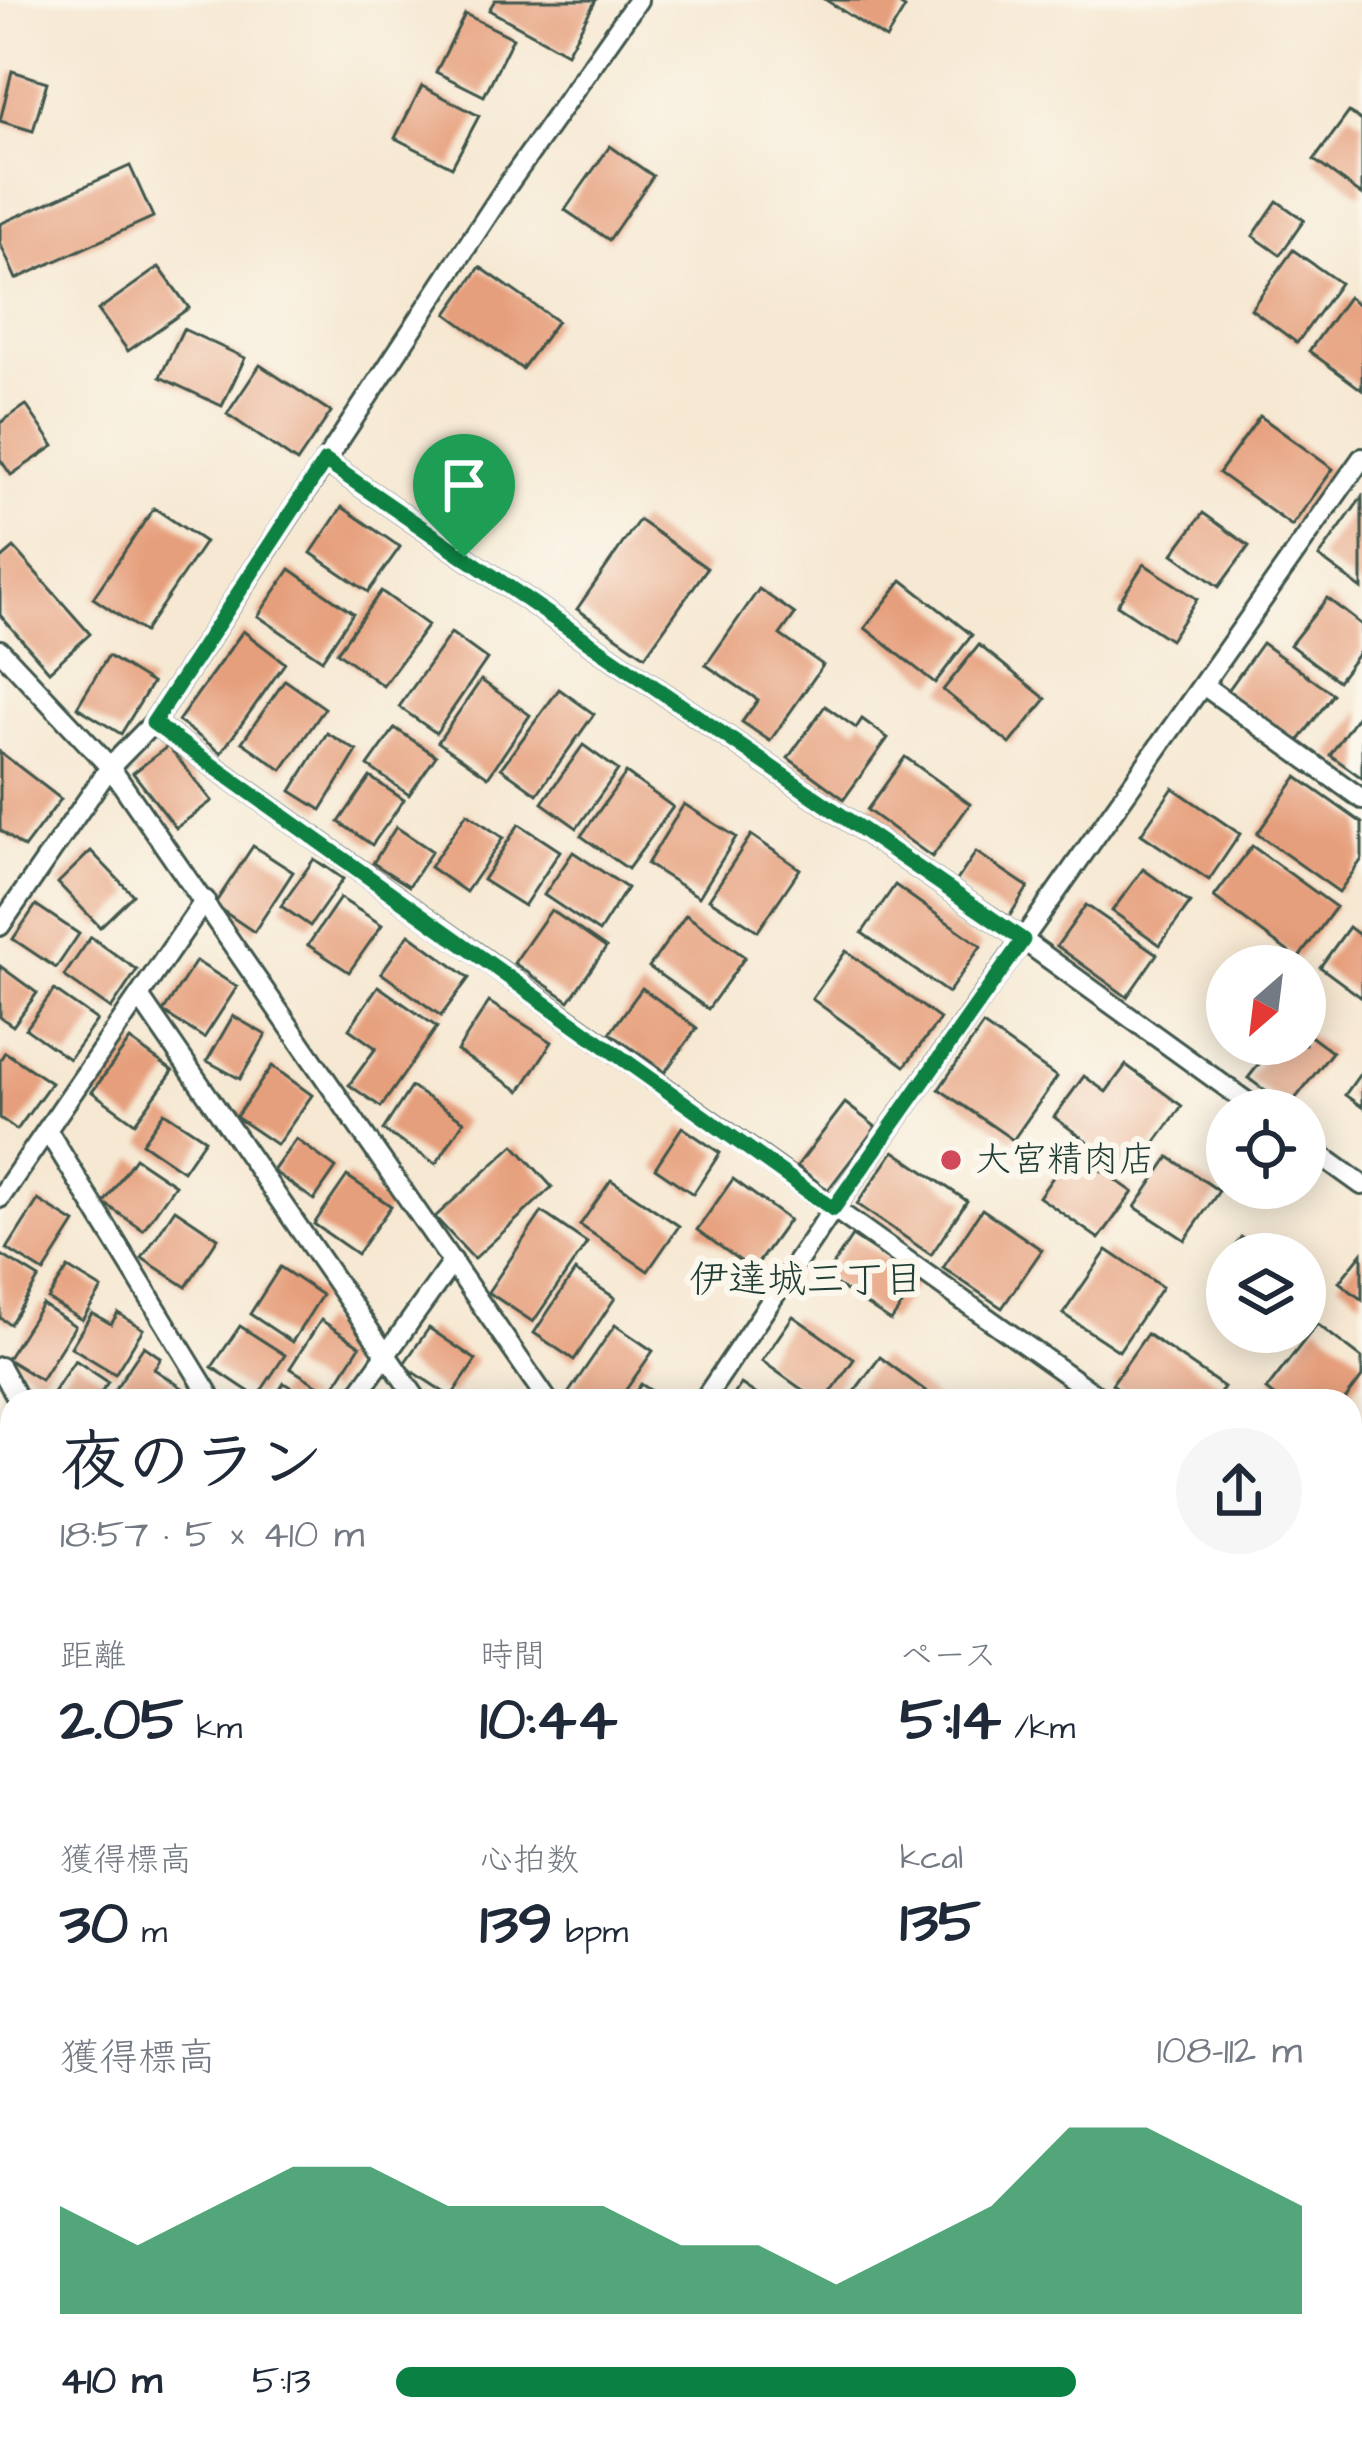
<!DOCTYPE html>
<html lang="ja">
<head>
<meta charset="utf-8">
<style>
	:root { --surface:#fff; --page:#f6f6f7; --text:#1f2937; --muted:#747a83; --accent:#0b8043 }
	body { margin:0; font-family:"Architects Daughter","Klee One",sans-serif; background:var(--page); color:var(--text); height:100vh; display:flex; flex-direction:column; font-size:45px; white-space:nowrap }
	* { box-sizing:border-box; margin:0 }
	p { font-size:39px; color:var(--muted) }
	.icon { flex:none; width:66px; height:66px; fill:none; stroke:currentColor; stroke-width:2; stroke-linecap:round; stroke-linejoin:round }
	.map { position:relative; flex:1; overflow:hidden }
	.details { position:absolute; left:0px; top:1389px; width:1362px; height:1062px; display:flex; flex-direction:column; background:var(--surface); border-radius:36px 36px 0 0; box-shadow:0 6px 30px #0003 }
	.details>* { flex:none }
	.needle { width:78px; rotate:208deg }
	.fabs { position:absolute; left:1206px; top:945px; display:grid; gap:24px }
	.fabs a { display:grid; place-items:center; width:120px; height:120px; border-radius:50%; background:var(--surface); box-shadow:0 6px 30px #0003; font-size:60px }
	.pin { position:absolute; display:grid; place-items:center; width:102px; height:102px; color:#fff; margin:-123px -51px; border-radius:50% 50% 50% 0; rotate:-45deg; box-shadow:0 0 12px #0007 }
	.pin .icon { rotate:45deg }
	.round { display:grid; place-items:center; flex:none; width:126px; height:126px; border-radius:63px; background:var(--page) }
	.head { display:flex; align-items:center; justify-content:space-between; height:204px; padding:0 60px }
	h1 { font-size:66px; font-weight:700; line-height:90px }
	.metrics { display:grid; grid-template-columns:repeat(3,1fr); gap:18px; height:204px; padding:12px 60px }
	.metrics div { display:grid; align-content:center }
	.metrics b { font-size:60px; font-weight:700 }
	.metrics small { font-size:33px; font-weight:400 }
	.metrics p { font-size:33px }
	.chart { height:336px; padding:24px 60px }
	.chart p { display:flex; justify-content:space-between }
	.chart svg { width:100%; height:216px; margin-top:12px; fill:var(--accent); opacity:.7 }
	ul { padding:0 60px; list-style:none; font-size:39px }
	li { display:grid; grid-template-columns:192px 144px 1fr; align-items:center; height:90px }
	li i { height:30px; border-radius:15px; background:var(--accent) }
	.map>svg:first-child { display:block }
</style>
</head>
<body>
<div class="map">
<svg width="1362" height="2451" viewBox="0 0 1362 2451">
	<rect width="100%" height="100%" fill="#fbf7ec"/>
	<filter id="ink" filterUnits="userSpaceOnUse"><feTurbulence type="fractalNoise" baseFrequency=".00833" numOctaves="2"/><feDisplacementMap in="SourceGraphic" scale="24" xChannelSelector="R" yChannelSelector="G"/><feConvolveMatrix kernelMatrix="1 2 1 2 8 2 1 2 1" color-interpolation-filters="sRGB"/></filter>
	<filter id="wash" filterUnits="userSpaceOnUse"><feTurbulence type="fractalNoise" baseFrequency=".004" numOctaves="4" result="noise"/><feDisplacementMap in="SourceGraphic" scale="48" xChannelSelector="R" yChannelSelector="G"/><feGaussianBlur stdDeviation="2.7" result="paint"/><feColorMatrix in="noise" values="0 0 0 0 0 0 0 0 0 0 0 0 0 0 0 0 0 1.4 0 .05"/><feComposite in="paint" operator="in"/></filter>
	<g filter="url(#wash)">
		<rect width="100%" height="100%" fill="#f6e8d2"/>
		<g id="blocks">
			<!-- building -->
			<g fill="#e69f7c">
				<path d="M495,0H596L567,53L489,10Z"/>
				<path d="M826,0H893L905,8L886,39Z"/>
				<path d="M465,14L513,38L484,96L436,72Z"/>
				<path d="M12,71L47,82L33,131L0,121Z"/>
				<path d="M422,86L479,116L452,167L395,138Z"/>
				<path d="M1349,112L1362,121V195L1314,160Z"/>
				<path d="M610,146L653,176L609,240L565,210Z"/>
				<path d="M130,166L153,217L16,279L0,243V224Z"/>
				<path d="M1277,201L1304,220L1280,255L1253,236Z"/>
				<path d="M1293,250L1340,283L1297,343L1251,309Z"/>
				<path d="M159,267L189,308L128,351L98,310Z"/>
				<path d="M480,267L557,321L522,369L447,314Z"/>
				<path d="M1348,297L1362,307V390L1309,351Z"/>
				<path d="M183,329L245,358L222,406L160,377Z"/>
				<path d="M260,365L331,412L297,462L227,414Z"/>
				<path d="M26,405L54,446L11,475L0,459V423Z"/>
				<path d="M1260,416L1333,469L1292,526L1219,473Z"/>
				<path d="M1362,497V589L1319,557Z"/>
				<path d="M342,507L400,547L368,592L311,553Z"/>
				<path d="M154,508L205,542L144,632L93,598Z"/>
				<path d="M1203,513L1249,546L1219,587L1173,554Z"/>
				<path d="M639,520L707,568L645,656L577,609Z"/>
				<path d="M14,548L90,634L49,671L0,615V560Z"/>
				<path d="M1144,564L1197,599L1170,640L1117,605Z"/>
				<path d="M290,569L353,613L322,660L258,616Z"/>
				<path d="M902,580L972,635L935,683L865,628Z"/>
				<path d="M759,589L795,614L780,635L823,665L770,741L742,722L758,700L706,665Z"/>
				<path d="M381,591L428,625L383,686L337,652Z"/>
				<path d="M1327,598L1362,625V649L1338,681L1290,645Z"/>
				<path d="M243,631L285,663L221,753L178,721Z"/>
				<path d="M451,633L487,659L436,733L399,707Z"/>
				<path d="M1262,643L1333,694L1298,742L1227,692Z"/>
				<path d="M979,645L1046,699L1010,744L943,690Z"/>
				<path d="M108,656L152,683L121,734L77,707Z"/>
				<path d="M285,680L325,708L282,770L242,742Z"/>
				<path d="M481,680L530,715L488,777L438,742Z"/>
				<path d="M559,689L594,714L537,794L501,768Z"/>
				<path d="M825,706L856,728L862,719L888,738L844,799L788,758Z"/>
				<path d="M1362,709V778L1330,755Z"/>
				<path d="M395,728L436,756L409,795L368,766Z"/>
				<path d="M327,733L357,751L321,810L291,791Z"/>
				<path d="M583,745L618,770L577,828L542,803Z"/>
				<path d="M168,746L212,801L176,828L133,773Z"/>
				<path d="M0,752L61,799L24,848L0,830Z"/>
				<path d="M905,757L970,804L932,857L867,810Z"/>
				<path d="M626,773L673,807L628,869L581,836Z"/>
				<path d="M370,777L404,800L372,845L339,822Z"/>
				<path d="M1297,777L1362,823V859L1339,892L1257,834Z"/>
				<path d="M1173,788L1240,834L1209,880L1141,834Z"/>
				<path d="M684,804L736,837L699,897L647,864Z"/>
				<path d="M467,813L503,838L466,892L430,867Z"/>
				<path d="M519,824L560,851L524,906L483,880Z"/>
				<path d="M396,827L432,851L409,886L373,863Z"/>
				<path d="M751,835L800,869L758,931L709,899Z"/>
				<path d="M253,846L293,872L254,932L214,905Z"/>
				<path d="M1252,846L1336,907L1298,959L1214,897Z"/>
				<path d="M91,851L133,895L100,927L58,883Z"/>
				<path d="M573,852L627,888L599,932L544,895Z"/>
				<path d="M976,852L1028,887L1009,917L956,882Z"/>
				<path d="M314,859L343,879L310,926L281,906Z"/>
				<path d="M1143,869L1190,903L1160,945L1112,911Z"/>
				<path d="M895,885L981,946L948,993L862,933Z"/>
				<path d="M340,898L382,925L349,972L308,945Z"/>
				<path d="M36,905L79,934L56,968L13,939Z"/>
				<path d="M1086,905L1157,954L1127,997L1057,946Z"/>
				<path d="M551,910L606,948L569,1001L514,963Z"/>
				<path d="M686,915L745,957L708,1009L649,967Z"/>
				<path d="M1349,927L1362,937V998L1320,967Z"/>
				<path d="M409,934L469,978L441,1016L381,973Z"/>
				<path d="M91,937L137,970L111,1009L64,976Z"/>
				<path d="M846,951L940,1019L905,1066L812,999Z"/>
				<path d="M196,961L237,987L204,1038L163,1012Z"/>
				<path d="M0,966L37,993L13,1026L0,1017Z"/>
				<path d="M378,986L437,1027L381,1107L349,1085L376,1048L349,1029Z"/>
				<path d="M642,988L697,1028L665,1072L610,1033Z"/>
				<path d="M54,990L97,1020L69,1059L26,1029Z"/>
				<path d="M489,1002L552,1042L520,1091L457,1051Z"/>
				<path d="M233,1016L266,1035L240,1079L207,1061Z"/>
				<path d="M983,1025L1057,1077L1013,1140L939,1089Z"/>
				<path d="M1305,1032L1332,1052L1288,1108L1248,1078L1275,1044H1305Z"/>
				<path d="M130,1040L173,1071L135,1123L92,1092Z"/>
				<path d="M5,1052L51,1083L17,1130L0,1118V1060Z"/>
				<path d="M1126,1065L1182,1106L1132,1175L1054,1117L1084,1076L1106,1092Z"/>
				<path d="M272,1066L312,1095L277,1145L236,1117Z"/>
				<path d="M1362,1071V1107L1345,1095Z"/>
				<path d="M411,1087L464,1121L436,1164L383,1130Z"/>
				<path d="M845,1103L876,1127L828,1190L797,1166Z"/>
				<path d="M164,1112L205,1139L183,1171L142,1143Z"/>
				<path d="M682,1127L720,1153L693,1194L655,1168Z"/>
				<path d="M296,1139L336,1168L314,1200L273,1171Z"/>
				<path d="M514,1145L552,1187L474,1259L435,1217Z"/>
				<path d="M1072,1150L1133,1192L1099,1239L1039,1197Z"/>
				<path d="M894,1151L967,1201L931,1255L857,1204Z"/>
				<path d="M1169,1157L1219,1191L1185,1240L1135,1207Z"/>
				<path d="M135,1158L175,1185L143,1230L104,1203Z"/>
				<path d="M347,1176L391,1206L357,1254L314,1224Z"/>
				<path d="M733,1179L789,1220L753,1270L697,1230Z"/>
				<path d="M611,1180L679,1226L648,1271L580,1225Z"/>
				<path d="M38,1200L75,1223L44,1272L7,1249Z"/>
				<path d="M175,1209L218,1238L186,1287L142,1258Z"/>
				<path d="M982,1209L1042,1250L1002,1308L943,1268Z"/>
				<path d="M542,1212L587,1243L533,1322L488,1292Z"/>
				<path d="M852,1236L919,1280L891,1321L825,1277Z"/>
				<path d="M1241,1237L1266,1254H1230Z"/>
				<path d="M1107,1250L1162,1287L1119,1351L1063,1314Z"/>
				<path d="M1362,1253V1300L1339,1282Z"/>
				<path d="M0,1254L39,1278L10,1324L0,1318Z"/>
				<path d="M1227,1258V1285L1214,1276Z"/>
				<path d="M280,1267L322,1295L292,1342L250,1314Z"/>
				<path d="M68,1268L102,1289L82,1320L48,1299Z"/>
				<path d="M575,1271L615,1298L574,1360L534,1333Z"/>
				<path d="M42,1304L75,1326L41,1380L7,1359Z"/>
				<path d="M92,1313L111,1324L118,1313L143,1329L115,1374L71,1347Z"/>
				<path d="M793,1316L854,1359L825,1401H818L762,1361Z"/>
				<path d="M321,1320L360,1346L330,1393L290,1368Z"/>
				<path d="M1317,1324L1362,1358V1377L1344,1401H1280L1266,1390Z"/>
				<path d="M615,1325L653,1351L618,1401H563Z"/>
				<path d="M240,1326L285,1355L257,1397L212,1367Z"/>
				<path d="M429,1328L476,1360L451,1397L403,1365Z"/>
				<path d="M1147,1334L1224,1387L1215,1401H1136L1112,1384Z"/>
				<path d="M144,1346L161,1358L154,1369L184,1389L176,1401H107Z"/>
				<path d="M880,1357L939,1401H847Z"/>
				<path d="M75,1360L108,1382L95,1401H47Z"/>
				<path d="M284,1383L312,1401H273Z"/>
				<path d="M641,1384L667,1401H630Z"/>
				<path d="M741,1384L766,1401H730Z"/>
				<path d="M1350,1480L1362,1489L1360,1558L1350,1551Z"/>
				<path d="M12,1497V1574L0,1566V1514Z"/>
				<path d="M4,1593L12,1599V1652L0,1644V1599Z"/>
				<path d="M1350,1673L1362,1682V1736L1350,1752Z"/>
				<path d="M1350,1801L1362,1810V1876L1350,1867Z"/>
				<path d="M0,1838L12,1847V1936L0,1928Z"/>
				<path d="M1357,2281L1362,2286V2360L1350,2374V2289Z"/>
				<path d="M1362,2373V2425L1350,2415V2387Z"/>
				<path d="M5,2384L12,2389V2439H84L101,2451H0V2391Z"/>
				<path d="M110,2439H315L306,2451H127Z"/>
				<path d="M402,2439H516L507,2451H394Z"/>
				<path d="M604,2439H787L779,2451H611L601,2444Z"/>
				<path d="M1072,2439H1103L1094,2451Z"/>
			</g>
		</g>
	</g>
	<g filter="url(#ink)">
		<use href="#blocks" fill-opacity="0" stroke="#3f574c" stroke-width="3"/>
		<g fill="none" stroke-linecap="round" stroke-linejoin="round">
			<defs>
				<g id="lane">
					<path d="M325,461L1023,940L1258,1110"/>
					<path d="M0,650L110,767L548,1401"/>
					<path d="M1203,685L1362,799"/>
					<path d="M153,723L1104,1401"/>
					<path d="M0,926L110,767L153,723L506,187L638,0"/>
					<path d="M139,996L418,1401"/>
					<path d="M47,1130L213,1401"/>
					<path d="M1305,1144L1362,1185"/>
					<path d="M0,1198L205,900"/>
					<path d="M0,1367L19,1401"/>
					<path d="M353,1401L453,1261"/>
					<path d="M703,1401L833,1209L1362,458"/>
					<path d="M0,1457L12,1465"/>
					<path d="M1350,1575L1362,1583"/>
					<path d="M1350,1948L1362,1931"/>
					<path d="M1333,2439L1347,2451"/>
					<path d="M976,2451L984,2439"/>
				</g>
				<g id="secondary">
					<path d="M0,1707L12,1715"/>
					<path d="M1027,2439L1045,2451"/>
				</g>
			</defs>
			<!-- lane casing -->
			<use href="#lane" stroke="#3f574c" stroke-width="24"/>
			<!-- secondary casing -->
			<use href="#secondary" stroke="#3f574c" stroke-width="57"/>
			<!-- lane -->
			<use href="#lane" stroke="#fff" stroke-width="18"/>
			<!-- secondary -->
			<use href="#secondary" stroke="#fff" stroke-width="51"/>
		</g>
	</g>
	<g fill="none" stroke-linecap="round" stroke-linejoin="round" filter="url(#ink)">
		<defs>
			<path id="route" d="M325,461L1023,940L833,1209L153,723Z"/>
		</defs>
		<!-- route casing -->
		<use href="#route" stroke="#fff" stroke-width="24"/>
		<!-- route -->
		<use href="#route" stroke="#0b8043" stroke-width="15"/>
	</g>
	<!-- markers -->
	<circle fill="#d1495b" stroke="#fbf7ec" stroke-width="4.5" cx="951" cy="1160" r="12"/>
	<g text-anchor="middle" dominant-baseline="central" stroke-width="12" stroke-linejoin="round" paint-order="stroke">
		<!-- poi labels -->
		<g font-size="36" fill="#1f3d34" stroke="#fbf7ec" text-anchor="start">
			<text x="975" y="1160">大宮精肉店</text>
		</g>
		<!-- neighbourhood labels -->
		<g font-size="39" fill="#1f3d34" stroke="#fbf7ec">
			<text x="806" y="1281">伊達城三丁目</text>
		</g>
	</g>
</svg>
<div class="fabs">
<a><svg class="needle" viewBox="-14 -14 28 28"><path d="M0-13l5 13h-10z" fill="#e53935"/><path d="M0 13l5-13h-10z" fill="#747a83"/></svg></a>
<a><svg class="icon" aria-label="locate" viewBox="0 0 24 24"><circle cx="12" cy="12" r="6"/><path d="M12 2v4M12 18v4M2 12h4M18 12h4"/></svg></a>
<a><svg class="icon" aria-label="layers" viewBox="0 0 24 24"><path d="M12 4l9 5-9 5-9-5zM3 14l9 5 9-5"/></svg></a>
</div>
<div class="pin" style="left:464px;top:557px;background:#1e9e55"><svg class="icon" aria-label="arrive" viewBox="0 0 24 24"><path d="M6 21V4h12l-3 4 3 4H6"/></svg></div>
<section class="details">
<div class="head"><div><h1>夜のラン</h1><p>18:57 · 5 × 410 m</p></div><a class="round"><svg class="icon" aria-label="share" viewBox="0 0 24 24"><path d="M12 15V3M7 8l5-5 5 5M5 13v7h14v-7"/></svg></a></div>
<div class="metrics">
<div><p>距離</p><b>2.05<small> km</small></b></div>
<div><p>時間</p><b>10:44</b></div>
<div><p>ペース</p><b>5:14<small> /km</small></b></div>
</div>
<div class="metrics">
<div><p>獲得標高</p><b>30<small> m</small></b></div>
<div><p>心拍数</p><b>139<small> bpm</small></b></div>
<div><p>kcal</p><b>135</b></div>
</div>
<div class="chart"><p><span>獲得標高</span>108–112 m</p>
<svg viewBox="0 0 160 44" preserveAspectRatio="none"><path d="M0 44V22L10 30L20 22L30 14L40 14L50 22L60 22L70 22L80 30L90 30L100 38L110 30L120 22L130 6L140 6L150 14L160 22V44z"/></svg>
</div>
<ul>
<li><b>410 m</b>5:13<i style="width:75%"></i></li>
</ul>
</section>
</div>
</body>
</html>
